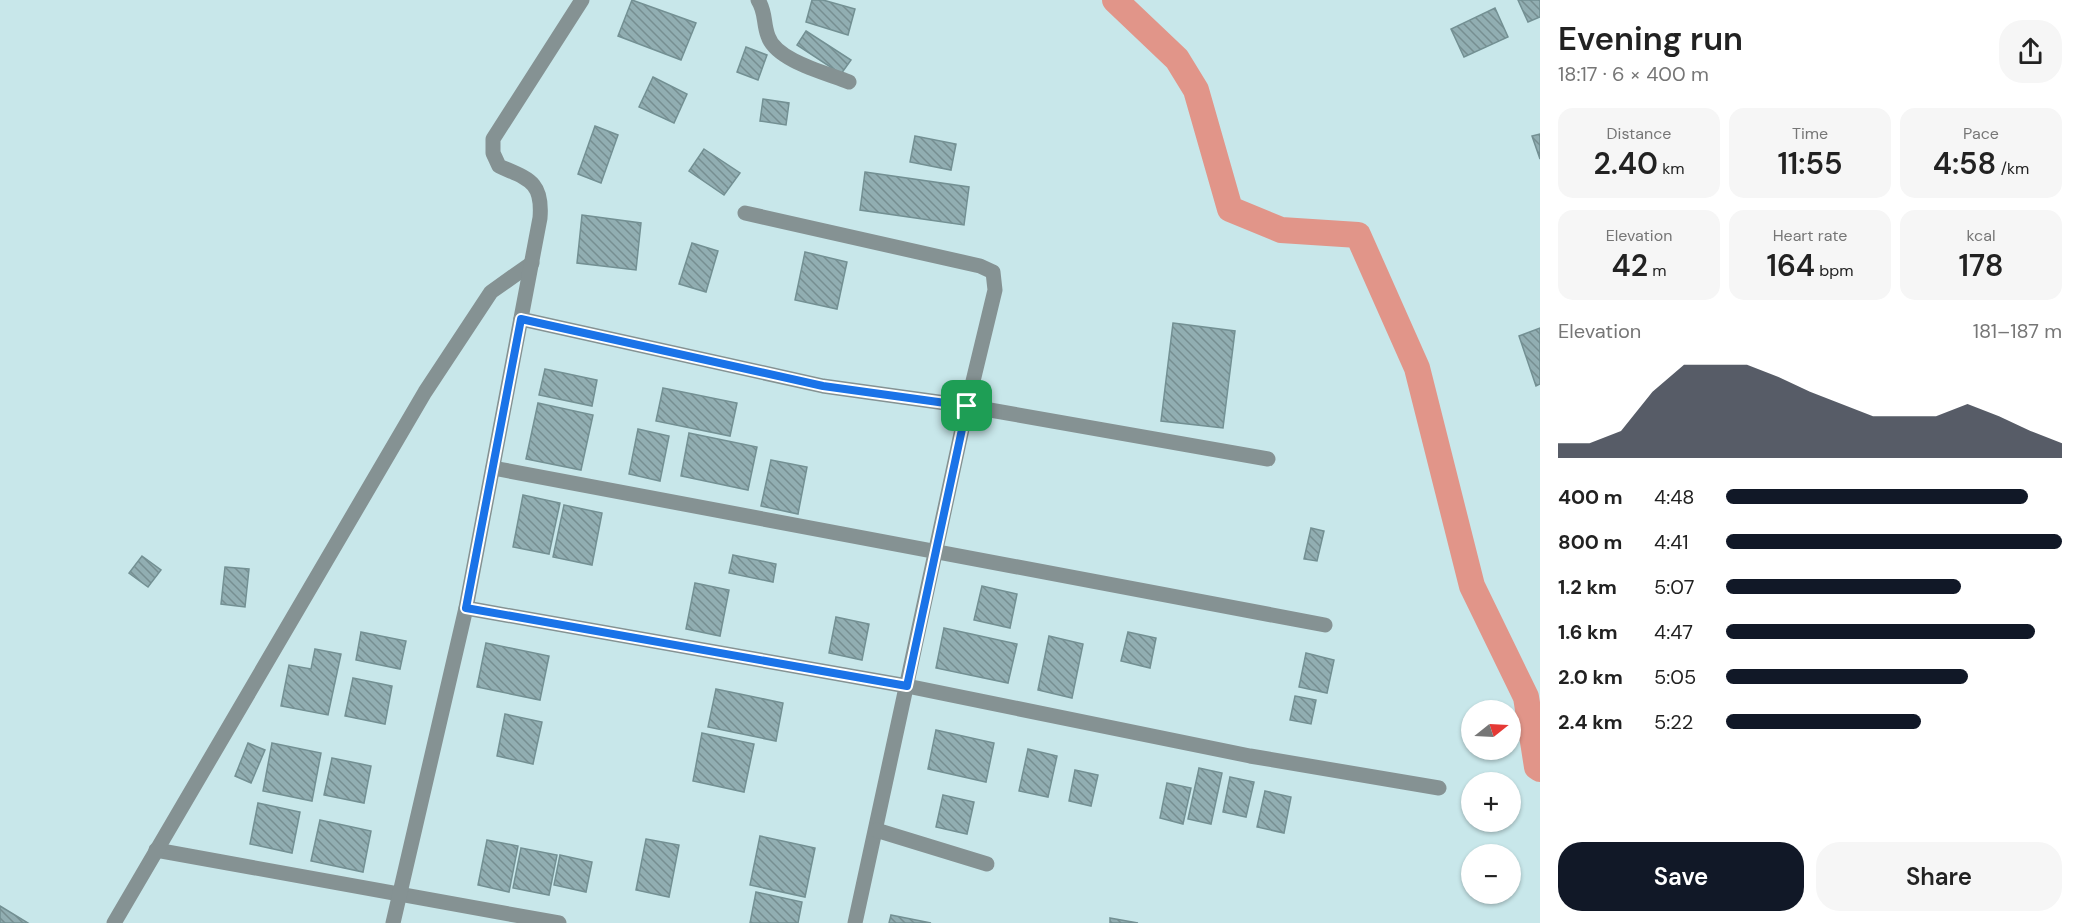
<!DOCTYPE html>
<html lang="en">
<head>
<meta charset="utf-8">
<style>
	:root { --surface:#fff; --page:#f6f6f6; --text:#222; --muted:#767676; --accent:#111827 }
	body { margin:0; font-family:"DM Sans",sans-serif; background:var(--page); color:var(--text); height:100vh; display:flex; flex-direction:column; font-size:22px; white-space:nowrap }
	* { box-sizing:border-box; margin:0 }
	p { font-size:20px; color:var(--muted) }
	.icon { flex:none; width:33px; height:33px; fill:none; stroke:currentColor; stroke-width:2; stroke-linecap:round; stroke-linejoin:round }
	.map { position:relative; flex:1; overflow:hidden }
	.side { display:flex; flex-direction:column; background:var(--surface); width:540px }
	.side>* { flex:none }
	.needle { width:39px; rotate:72deg }
	.buttons { position:absolute; left:1461px; top:700px; display:grid; gap:12px }
	.buttons a { display:grid; place-items:center; width:60px; height:60px; border-radius:50%; background:var(--surface); box-shadow:0 2px 4px #0004; font-size:30px }
	.pin { position:absolute; display:grid; place-items:center; width:51px; height:51px; color:#fff; margin:-26px; border-radius:12px; box-shadow:0 3px 9px #0006 }
	.round { display:grid; place-items:center; flex:none; width:63px; height:63px; border-radius:24px; background:var(--page) }
	.overview { display:flex; align-items:center; justify-content:space-between; height:102px; padding:0 18px }
	h1 { font-size:33px; font-weight:600; line-height:45px }
	.stats { display:grid; grid-template-columns:repeat(3,1fr); gap:9px; height:102px; padding:6px 18px }
	.stats div { display:grid; align-content:center; border-radius:15px; background:var(--page); text-align:center }
	.stats b { font-size:30px; font-weight:600 }
	.stats small { font-size:16px; font-weight:400 }
	.stats p { font-size:16px }
	.chart { height:168px; padding:12px 18px }
	.chart p { display:flex; justify-content:space-between }
	.chart svg { width:100%; height:108px; margin-top:6px; fill:var(--accent); opacity:.7 }
	.cta { display:flex; gap:12px; margin-top:auto; padding:12px 18px }
	.cta a { flex:1; height:69px; border-radius:24px; background:var(--accent); color:#fff; font-size:24px; font-weight:600; line-height:69px; text-align:center }
	.cta a+a { background:var(--page); color:var(--text) }
	ul { padding:0 18px; list-style:none; font-size:20px }
	li { display:grid; grid-template-columns:96px 72px 1fr; align-items:center; height:45px }
	li i { height:15px; border-radius:8px; background:var(--accent) }
	main { display:flex; flex:1; min-height:0 }
	.map>svg:first-child { display:block }
</style>
</head>
<body>
<main>
<div class="map">
<svg width="1540" height="923" viewBox="0 0 1540 923">
	<defs>
		<pattern id="building-back-hatch" width="6" height="6" patternUnits="userSpaceOnUse" patternTransform="scale(1.5)"><rect width="6" height="6" fill="#91aeb2"/><path d="M-1 5l2 2M0 0l6 6M5-1l2 2" fill="none" stroke="#768e91"/></pattern>
	</defs>
	<rect width="100%" height="100%" fill="#c8e7ea"/>
	<g fill="none" stroke-linecap="round" stroke-linejoin="round">
		<!-- canal -->
		<path stroke="#e19589" stroke-width="26" d="M1115,0L1177,59L1196,90L1230,209L1281,230L1358,235L1417,368L1472,586L1526,697L1537,767L1540,769"/>
	</g>
	<!-- building -->
	<g fill="url(#building-back-hatch)" stroke="#739093" stroke-width="1.5">
		<path d="M632,0L696,23L681,60L618,36Z"/>
		<path d="M812,0H823L855,9L848,35L806,22Z"/>
		<path d="M1518,0H1540V17L1528,22Z"/>
		<path d="M1495,8L1508,37L1464,57L1451,29Z"/>
		<path d="M806,31L851,60L841,74L797,45Z"/>
		<path d="M746,47L767,55L758,80L737,72Z"/>
		<path d="M653,77L687,94L674,123L639,107Z"/>
		<path d="M763,99L789,103L786,125L760,121Z"/>
		<path d="M595,126L618,135L601,183L578,174Z"/>
		<path d="M1540,134V159L1532,136Z"/>
		<path d="M915,136L956,144L951,170L910,162Z"/>
		<path d="M704,149L740,173L724,195L689,171Z"/>
		<path d="M865,172L969,187L964,225L860,210Z"/>
		<path d="M582,215L641,223L636,270L577,263Z"/>
		<path d="M692,243L718,251L706,292L679,284Z"/>
		<path d="M805,252L847,262L837,309L795,300Z"/>
		<path d="M1173,323L1235,331L1223,428L1161,421Z"/>
		<path d="M1540,328V384L1536,386L1519,336Z"/>
		<path d="M545,369L597,380L592,406L539,395Z"/>
		<path d="M663,388L737,403L730,436L656,421Z"/>
		<path d="M538,403L593,415L581,470L526,459Z"/>
		<path d="M638,429L669,436L660,481L629,474Z"/>
		<path d="M689,433L757,447L748,490L681,476Z"/>
		<path d="M771,460L807,467L798,514L761,506Z"/>
		<path d="M523,495L560,503L549,554L513,547Z"/>
		<path d="M564,505L602,513L592,565L553,557Z"/>
		<path d="M1311,528L1324,531L1317,561L1304,559Z"/>
		<path d="M733,555L776,564L773,582L729,573Z"/>
		<path d="M142,556L161,570L148,587L129,573Z"/>
		<path d="M225,567L249,569L245,607L221,604Z"/>
		<path d="M695,583L729,590L720,636L686,629Z"/>
		<path d="M982,586L1017,594L1010,628L974,620Z"/>
		<path d="M836,617L869,624L862,660L829,653Z"/>
		<path d="M944,628L1017,644L1008,683L936,668Z"/>
		<path d="M361,632L406,641L400,669L356,660Z"/>
		<path d="M1128,632L1156,638L1150,668L1121,661Z"/>
		<path d="M1049,636L1083,644L1072,698L1038,690Z"/>
		<path d="M486,643L549,656L540,700L477,687Z"/>
		<path d="M315,649L341,654L328,715L281,706L289,665L311,669Z"/>
		<path d="M1306,653L1334,660L1327,693L1299,687Z"/>
		<path d="M353,678L392,686L385,724L345,716Z"/>
		<path d="M716,689L783,703L776,741L708,727Z"/>
		<path d="M1295,696L1316,700L1311,724L1290,720Z"/>
		<path d="M505,714L542,722L533,764L497,756Z"/>
		<path d="M936,730L994,743L986,782L928,769Z"/>
		<path d="M702,733L754,744L744,792L693,781Z"/>
		<path d="M248,743L265,750L251,783L235,776Z"/>
		<path d="M272,743L321,753L312,801L263,791Z"/>
		<path d="M1028,749L1057,756L1048,797L1019,791Z"/>
		<path d="M332,758L371,766L364,803L324,795Z"/>
		<path d="M1199,768L1222,773L1211,824L1188,819Z"/>
		<path d="M1075,770L1098,775L1091,806L1069,801Z"/>
		<path d="M1230,777L1254,782L1246,817L1223,812Z"/>
		<path d="M1167,783L1191,788L1183,824L1160,818Z"/>
		<path d="M1265,791L1291,797L1284,833L1257,827Z"/>
		<path d="M943,795L974,802L967,834L936,827Z"/>
		<path d="M258,803L300,812L292,853L250,844Z"/>
		<path d="M320,820L371,831L363,872L311,861Z"/>
		<path d="M760,836L815,848L805,897L750,885Z"/>
		<path d="M646,839L679,845L669,897L636,890Z"/>
		<path d="M487,840L518,846L509,892L478,885Z"/>
		<path d="M521,848L557,855L549,895L513,888Z"/>
		<path d="M560,855L592,862L586,892L554,885Z"/>
		<path d="M756,892L802,902L798,923H750Z"/>
		<path d="M0,906L28,923H0Z"/>
		<path d="M891,915L931,923H889Z"/>
		<path d="M1110,918L1138,923H1110Z"/>
	</g>
	<g fill="none" stroke-linecap="round" stroke-linejoin="round">
		<!-- minor -->
		<g stroke="#859293" stroke-width="15">
			<path d="M758,0C766,12 763,23 768,36C776,61 827,73 849,82"/>
			<path d="M745,213L980,266L993,272L995,290L967,406L855,923"/>
			<path d="M521,319L823,386L967,406L1268,459"/>
			<path d="M493,468L1325,625"/>
			<path d="M466,608L907,686L1250,756L1439,788"/>
			<path d="M876,830L987,864"/>
			<path d="M156,850L559,923"/>
			<path d="M114,923L425,392L491,292L532,263"/>
			<path d="M393,923L466,608L540,218C543,181 528,179 499,166L493,153V139L582,0"/>
		</g>
	</g>
	<g fill="none" stroke-linecap="round" stroke-linejoin="round">
		<defs>
			<path id="route" d="M521,319L823,386L967,406L907,686L466,608Z"/>
		</defs>
		<!-- route casing -->
		<use href="#route" stroke="#fff" stroke-width="12"/>
		<!-- route -->
		<use href="#route" stroke="#1a73e8" stroke-width="8"/>
	</g>
</svg>
<div class="buttons">
<a><svg class="needle" viewBox="-14 -14 28 28"><path d="M0-13l5 13h-10z" fill="#e53935"/><path d="M0 13l5-13h-10z" fill="#767676"/></svg></a>
<a>+</a>
<a>−</a>
</div>
<div class="pin" style="left:967px;top:406px;background:#1e9e55"><svg class="icon" aria-label="arrive" viewBox="0 0 24 24"><path d="M6 21V4h12l-3 4 3 4H6"/></svg></div>
</div>
<section class="side">
<div class="overview"><div><h1>Evening run</h1><p>18:17 · 6 × 400 m</p></div><a class="round"><svg class="icon" aria-label="share" viewBox="0 0 24 24"><path d="M12 15V3M7 8l5-5 5 5M5 13v7h14v-7"/></svg></a></div>
<div class="stats">
<div><p>Distance</p><b>2.40<small> km</small></b></div>
<div><p>Time</p><b>11:55</b></div>
<div><p>Pace</p><b>4:58<small> /km</small></b></div>
</div>
<div class="stats">
<div><p>Elevation</p><b>42<small> m</small></b></div>
<div><p>Heart rate</p><b>164<small> bpm</small></b></div>
<div><p>kcal</p><b>178</b></div>
</div>
<div class="chart"><p><span>Elevation</span>181–187 m</p>
<svg viewBox="0 0 160 44" preserveAspectRatio="none"><path d="M0 44V38L10 38L20 33L30 17L40 6L50 6L60 6L70 11L80 17L90 22L100 27L110 27L120 27L130 22L140 27L150 33L160 38V44z"/></svg>
</div>
<ul>
<li><b>400 m</b>4:48<i style="width:90%"></i></li>
<li><b>800 m</b>4:41<i style="width:100%"></i></li>
<li><b>1.2 km</b>5:07<i style="width:70%"></i></li>
<li><b>1.6 km</b>4:47<i style="width:92%"></i></li>
<li><b>2.0 km</b>5:05<i style="width:72%"></i></li>
<li><b>2.4 km</b>5:22<i style="width:58%"></i></li>
</ul>
<div class="cta"><a>Save</a><a>Share</a></div>
</section>
</main>
</body>
</html>
